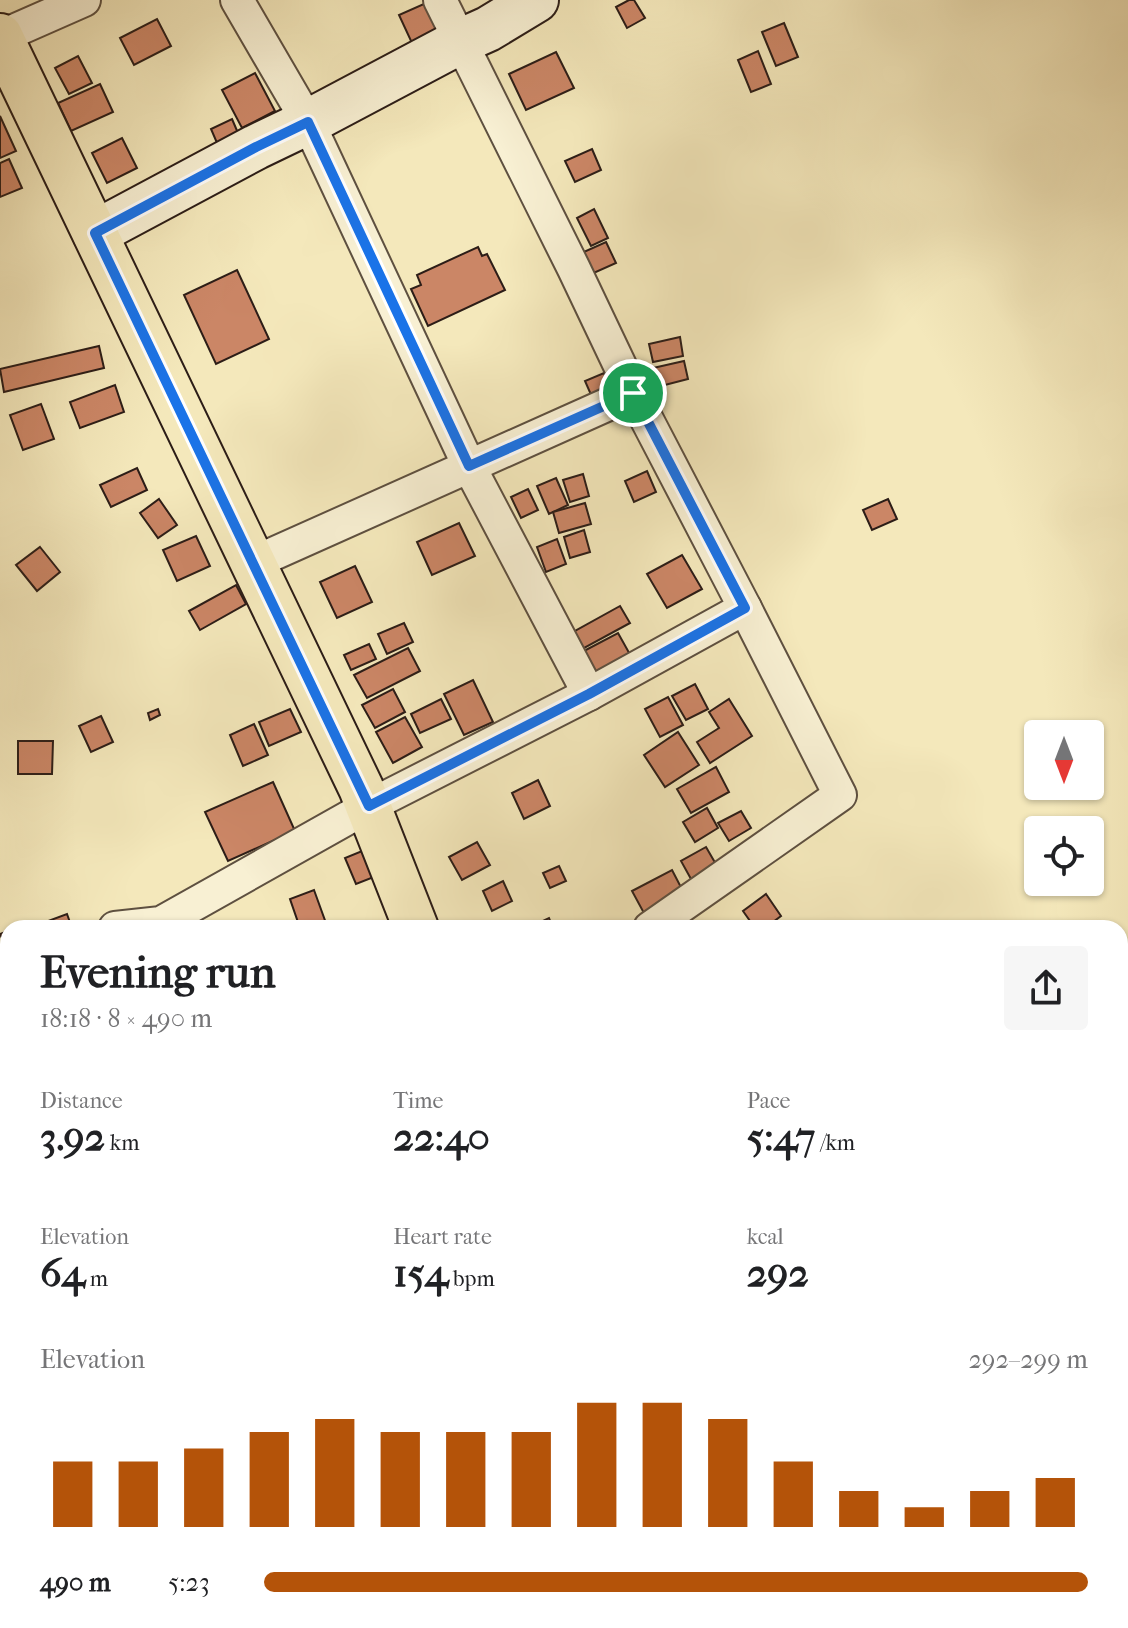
<!DOCTYPE html>
<html lang="en">
<head>
<meta charset="utf-8">
<style>
	:root { --surface:#fff; --page:#f6f6f6; --text:#202124; --muted:#757577; --accent:#b45309 }
	body { margin:0; font-family:"IM FELL French Canon",serif; background:var(--page); color:var(--text); height:100vh; display:flex; flex-direction:column; font-size:30px; white-space:nowrap }
	* { box-sizing:border-box; margin:0 }
	p { font-size:26px; color:var(--muted) }
	.icon { flex:none; width:44px; height:44px; fill:none; stroke:currentColor; stroke-width:2; stroke-linecap:round; stroke-linejoin:round }
	.map { position:relative; flex:1; overflow:hidden }
	.sheet { position:absolute; left:0px; top:920px; width:1128px; height:708px; display:flex; flex-direction:column; background:var(--surface); border-radius:24px 24px 0 0; box-shadow:0 2px 6px #0004 }
	.sheet>* { flex:none }
	.needle { width:52px; rotate:180deg }
	.tools { position:absolute; left:1024px; top:720px; display:grid; gap:16px }
	.tools a { display:grid; place-items:center; width:80px; height:80px; border-radius:8px; background:var(--surface); box-shadow:0 2px 6px #0004; font-size:40px }
	.pin { position:absolute; display:grid; place-items:center; width:68px; height:68px; color:#fff; margin:-34px; border:4px solid #fff; border-radius:50%; box-shadow:0 2px 8px #0007 }
	.round { display:grid; place-items:center; flex:none; width:84px; height:84px; border-radius:8px; background:var(--page) }
	.headline { display:flex; align-items:center; justify-content:space-between; height:136px; padding:0 40px }
	h1 { font-size:44px; font-weight:800; line-height:60px }
	.figures { display:grid; grid-template-columns:repeat(3,1fr); gap:12px; height:136px; padding:8px 40px }
	.figures div { display:grid; align-content:center }
	.figures b { font-size:40px; font-weight:800 }
	.figures small { font-size:22px; font-weight:400 }
	.figures p { font-size:22px }
	.chart { height:224px; padding:16px 40px }
	.chart p { display:flex; justify-content:space-between }
	.chart svg { width:100%; height:144px; margin-top:8px; stroke:var(--accent); stroke-width:6 }
	ul { padding:0 40px; list-style:none; font-size:26px }
	li { display:grid; grid-template-columns:128px 96px 1fr; align-items:center; height:60px }
	li i { height:20px; border-radius:10px; background:var(--accent) }
	.map>svg:first-child { display:block }
</style>
</head>
<body>
<div class="map">
<svg width="1128" height="1628" viewBox="0 0 1128 1628">
	<rect width="100%" height="100%" fill="#f4e8bb"/>
	<filter id="stains"><feTurbulence type="fractalNoise" baseFrequency=".0025" numOctaves="4"/><feColorMatrix values="0 0 0 0 .2 0 0 0 0 .09 0 0 0 0 .02 0 0 0 .5 -.17"/></filter>
	<radialGradient id="worn" r=".72"><stop offset=".6" stop-color="#630" stop-opacity="0"/><stop offset="1" stop-color="#630" stop-opacity=".3"/></radialGradient>
	<!-- building -->
	<g fill="#cb8666" stroke="#2c1d17" stroke-width="2">
		<path d="M629,0H634L645,18L627,28L616,7Z"/>
		<path d="M426,3L446,44L418,56L399,15Z"/>
		<path d="M157,19L171,46L134,65L120,38Z"/>
		<path d="M784,23L798,57L776,66L762,32Z"/>
		<path d="M758,51L771,84L751,92L738,60Z"/>
		<path d="M556,52L574,88L526,110L509,74Z"/>
		<path d="M78,56L92,83L69,94L55,68Z"/>
		<path d="M255,73L275,111L242,128L222,90Z"/>
		<path d="M100,84L113,112L71,131L58,103Z"/>
		<path d="M0,116L16,151L0,158Z"/>
		<path d="M232,119L241,140L220,150L211,129Z"/>
		<path d="M122,138L137,168L107,183L92,153Z"/>
		<path d="M592,149L601,170L575,182L565,161Z"/>
		<path d="M9,159L22,188L0,197V163Z"/>
		<path d="M594,209L608,238L591,246L577,218Z"/>
		<path d="M606,242L616,263L587,276L577,255Z"/>
		<path d="M478,247L482,256L487,254L505,290L428,326L411,289L421,285L417,275Z"/>
		<path d="M237,270L269,339L216,364L184,295Z"/>
		<path d="M680,337L683,356L653,362L649,344Z"/>
		<path d="M99,346L104,368L4,392L0,369Z"/>
		<path d="M684,361L688,379L657,387L653,368Z"/>
		<path d="M604,373L611,389L592,397L585,381Z"/>
		<path d="M115,385L124,412L80,428L70,402Z"/>
		<path d="M41,404L54,439L23,450L10,415Z"/>
		<path d="M137,468L147,490L111,507L100,485Z"/>
		<path d="M647,471L656,492L634,502L625,481Z"/>
		<path d="M583,474L589,496L570,502L563,480Z"/>
		<path d="M556,478L568,505L549,514L537,486Z"/>
		<path d="M528,489L538,510L521,518L511,497Z"/>
		<path d="M159,499L177,525L158,538L140,513Z"/>
		<path d="M888,499L897,519L872,530L863,510Z"/>
		<path d="M585,503L591,524L559,533L553,512Z"/>
		<path d="M459,523L475,556L432,575L417,542Z"/>
		<path d="M584,530L590,552L570,558L564,537Z"/>
		<path d="M196,536L210,566L177,581L163,550Z"/>
		<path d="M557,539L566,564L546,572L537,547Z"/>
		<path d="M40,547L60,572L37,591L16,565Z"/>
		<path d="M682,555L702,589L667,608L647,574Z"/>
		<path d="M355,566L372,602L337,618L320,582Z"/>
		<path d="M236,585L246,604L200,630L189,611Z"/>
		<path d="M620,606L630,623L575,653L566,636Z"/>
		<path d="M404,623L413,642L387,654L378,634Z"/>
		<path d="M618,633L632,658L596,678L582,652Z"/>
		<path d="M369,644L376,659L351,670L344,655Z"/>
		<path d="M408,648L420,671L367,698L354,675Z"/>
		<path d="M473,680L493,722L464,735L444,694Z"/>
		<path d="M695,684L708,709L686,720L672,696Z"/>
		<path d="M393,689L405,712L375,728L362,705Z"/>
		<path d="M668,697L683,725L660,737L645,709Z"/>
		<path d="M441,699L451,719L420,733L411,714Z"/>
		<path d="M729,699L752,736L710,763L697,742L719,728L709,712Z"/>
		<path d="M158,709L160,715L150,720L148,713Z"/>
		<path d="M290,709L301,732L269,746L259,722Z"/>
		<path d="M101,716L113,742L91,752L79,726Z"/>
		<path d="M405,717L422,747L393,763L376,732Z"/>
		<path d="M254,724L268,755L243,766L230,735Z"/>
		<path d="M678,732L699,765L665,787L644,755Z"/>
		<path d="M18,741H53L52,774H18Z"/>
		<path d="M716,767L729,792L691,813L677,789Z"/>
		<path d="M538,780L550,806L524,819L512,793Z"/>
		<path d="M273,782L295,831L228,861L205,812Z"/>
		<path d="M707,808L718,828L695,842L683,822Z"/>
		<path d="M741,811L751,828L729,841L718,823Z"/>
		<path d="M477,842L490,865L462,880L449,857Z"/>
		<path d="M706,847L721,873L696,888L681,861Z"/>
		<path d="M367,849L379,875L356,884L345,858Z"/>
		<path d="M559,866L566,881L550,888L543,873Z"/>
		<path d="M672,870L685,895L645,915L632,891Z"/>
		<path d="M503,881L512,901L492,911L483,891Z"/>
		<path d="M314,890L327,926L322,928H300L290,899Z"/>
		<path d="M766,894L781,916L765,928H755L743,911Z"/>
		<path d="M67,914L72,928H51L48,921Z"/>
		<path d="M549,918L553,928H533L532,926Z"/>
		<path d="M8,931V949H7L0,934Z"/>
	</g>
	<g fill="none" stroke-linecap="round" stroke-linejoin="round">
		<defs>
			<g id="street">
				<path d="M237,0L308,122L469,466L589,694"/>
				<path d="M0,37L84,0"/>
				<path d="M253,563L633,393"/>
				<path d="M115,928L161,923L369,806L589,694L745,608L633,393L574,269L440,0"/>
				<path d="M650,928L840,795L745,608"/>
				<path d="M0,966L8,963"/>
			</g>
			<path id="secondary" d="M95,233L256,147L308,122L459,42L488,29L536,0"/>
			<g id="primary">
				<path d="M0,36L361,788L416,928"/>
				<path d="M1120,1252L1128,1248"/>
			</g>
		</defs>
		<!-- street casing -->
		<use href="#street" stroke="#5e5040" stroke-width="36"/>
		<!-- secondary casing -->
		<use href="#secondary" stroke="#2c1d17" stroke-width="48"/>
		<!-- primary casing -->
		<use href="#primary" stroke="#2c1d17" stroke-width="48"/>
		<!-- street -->
		<use href="#street" stroke="#f8f0d3" stroke-width="32"/>
		<!-- secondary -->
		<use href="#secondary" stroke="#f8f0d3" stroke-width="44"/>
		<!-- primary -->
		<use href="#primary" stroke="#f4e8bb" stroke-width="44"/>
	</g>
	<g fill="none" stroke-linecap="round" stroke-linejoin="round">
		<defs>
			<path id="route" d="M308,122L469,466L633,393L745,608L589,694L369,806L95,233L256,147Z"/>
		</defs>
		<!-- route casing -->
		<use href="#route" stroke="#fff" stroke-width="16"/>
		<!-- route -->
		<use href="#route" stroke="#1a73e8" stroke-width="10"/>
	</g>
	<rect width="100%" height="100%" filter="url(#stains)"/>
	<rect width="100%" height="100%" fill="url(#worn)"/>
</svg>
<div class="tools">
<a><svg class="needle" viewBox="-14 -14 28 28"><path d="M0-13l5 13h-10z" fill="#e53935"/><path d="M0 13l5-13h-10z" fill="#757577"/></svg></a>
<a><svg class="icon" aria-label="locate" viewBox="0 0 24 24"><circle cx="12" cy="12" r="6"/><path d="M12 2v4M12 18v4M2 12h4M18 12h4"/></svg></a>
</div>
<div class="pin" style="left:633px;top:393px;background:#1e9e55"><svg class="icon" aria-label="arrive" viewBox="0 0 24 24"><path d="M6 21V4h12l-3 4 3 4H6"/></svg></div>
<section class="sheet">
<div class="headline"><div><h1>Evening run</h1><p>18:18 · 8 × 490 m</p></div><a class="round"><svg class="icon" aria-label="share" viewBox="0 0 24 24"><path d="M12 15V3M7 8l5-5 5 5M5 13v7h14v-7"/></svg></a></div>
<div class="figures">
<div><p>Distance</p><b>3.92<small> km</small></b></div>
<div><p>Time</p><b>22:40</b></div>
<div><p>Pace</p><b>5:47<small> /km</small></b></div>
</div>
<div class="figures">
<div><p>Elevation</p><b>64<small> m</small></b></div>
<div><p>Heart rate</p><b>154<small> bpm</small></b></div>
<div><p>kcal</p><b>292</b></div>
</div>
<div class="chart"><p><span>Elevation</span>292–299 m</p>
<svg viewBox="0 0 160 44" preserveAspectRatio="none"><path d="M5 44V24M15 44V24M25 44V20M35 44V15M45 44V11M55 44V15M65 44V15M75 44V15M85 44V6M95 44V6M105 44V11M115 44V24M125 44V33M135 44V38M145 44V33M155 44V29"/></svg>
</div>
<ul>
<li><b>490 m</b>5:23<i style="width:100%"></i></li>
</ul>
</section>
</div>
</body>
</html>
